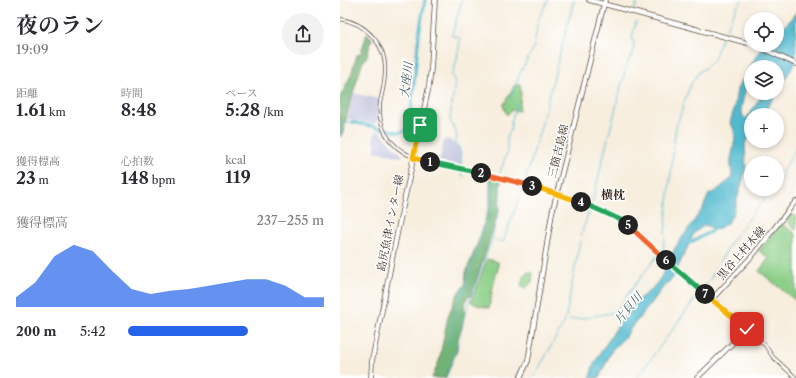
<!DOCTYPE html>
<html lang="ja">
<head>
<meta charset="utf-8">
<style>
	:root { --surface:#fff; --page:#f2f2f3; --text:#2b2b33; --muted:#7c7c81; --accent:#2563eb }
	body { margin:0; font-family:"Libre Caslon Text","Noto Serif JP",serif; background:var(--page); color:var(--text); height:100vh; display:flex; flex-direction:column; font-size:15px; white-space:nowrap }
	* { box-sizing:border-box; margin:0 }
	p { font-size:13px; color:var(--muted) }
	.icon { flex:none; width:22px; height:22px; fill:none; stroke:currentColor; stroke-width:2; stroke-linecap:round; stroke-linejoin:round }
	.map { position:relative; flex:1; overflow:hidden }
	.drawer { display:flex; flex-direction:column; background:var(--surface); width:340px }
	.drawer>* { flex:none }
	.fabs { position:absolute; left:404px; top:12px; display:grid; gap:8px }
	.fabs a { display:grid; place-items:center; width:40px; height:40px; border-radius:50%; background:var(--surface); box-shadow:0 2px 6px #0003; font-size:20px }
	.pin { position:absolute; display:grid; place-items:center; width:34px; height:34px; color:#fff; margin:-17px; border-radius:8px; box-shadow:0 2px 6px #0006 }
	.km { position:absolute; width:20px; height:20px; margin:-10px; border-radius:50%; background:#222; color:#fff; font-size:11px; line-height:20px; text-align:center }
	.round { display:grid; place-items:center; flex:none; width:42px; height:42px; border-radius:21px; background:var(--page) }
	.headline { display:flex; align-items:center; justify-content:space-between; height:68px; padding:0 16px }
	h1 { font-size:22px; font-weight:700; line-height:30px }
	.figures { display:grid; grid-template-columns:repeat(3,1fr); gap:6px; height:68px; padding:4px 16px }
	.figures div { display:grid; align-content:center }
	.figures b { font-size:17px; font-weight:700 }
	.figures small { font-size:11px; font-weight:400 }
	.figures p { font-size:11px }
	.chart { height:112px; padding:8px 16px }
	.chart p { display:flex; justify-content:space-between }
	.chart svg { width:100%; height:72px; margin-top:4px; fill:var(--accent); opacity:.7 }
	ul { padding:0 16px; list-style:none; font-size:13px }
	li { display:grid; grid-template-columns:64px 48px 1fr; align-items:center; height:30px }
	li i { height:10px; border-radius:5px; background:var(--accent) }
	main { display:flex; flex:1; min-height:0 }
	.map>svg:first-child { display:block }
</style>
</head>
<body>
<main>
<section class="drawer">
<div class="headline"><div><h1>夜のラン</h1><p>19:09</p></div><a class="round"><svg class="icon" aria-label="share" viewBox="0 0 24 24"><path d="M12 15V3M7 8l5-5 5 5M5 13v7h14v-7"/></svg></a></div>
<div class="figures">
<div><p>距離</p><b>1.61<small> km</small></b></div>
<div><p>時間</p><b>8:48</b></div>
<div><p>ペース</p><b>5:28<small> /km</small></b></div>
</div>
<div class="figures">
<div><p>獲得標高</p><b>23<small> m</small></b></div>
<div><p>心拍数</p><b>148<small> bpm</small></b></div>
<div><p>kcal</p><b>119</b></div>
</div>
<div class="chart"><p><span>獲得標高</span>237–255 m</p>
<svg viewBox="0 0 160 44" preserveAspectRatio="none"><path d="M0 44V38L10 29L20 13L30 6L40 10L50 22L60 33L70 36L80 34L90 33L100 31L110 29L120 27L130 27L140 31L150 38L160 38V44z"/></svg>
</div>
<ul>
<li><b>200 m</b>5:42<i style="width:61%"></i></li>
</ul>
</section>
<div class="map">
<svg width="456" height="378" viewBox="0 0 456 378">
	<rect width="100%" height="100%" fill="#fff"/>
	<filter id="ink" filterUnits="userSpaceOnUse"><feTurbulence type="fractalNoise" baseFrequency=".025" numOctaves="2"/><feDisplacementMap in="SourceGraphic" scale="8" xChannelSelector="R" yChannelSelector="G"/><feConvolveMatrix kernelMatrix="1 2 1 2 8 2 1 2 1" color-interpolation-filters="sRGB"/></filter>
	<filter id="wash" filterUnits="userSpaceOnUse"><feTurbulence type="fractalNoise" baseFrequency=".012" numOctaves="4" result="noise"/><feDisplacementMap in="SourceGraphic" scale="16" xChannelSelector="R" yChannelSelector="G"/><feGaussianBlur stdDeviation="0.9" result="paint"/><feColorMatrix in="noise" values="0 0 0 0 0 0 0 0 0 0 0 0 0 0 0 0 0 1.4 0 .05"/><feComposite in="paint" operator="in"/></filter>
	<g filter="url(#wash)">
		<rect width="100%" height="100%" fill="#f7eede"/>
		<!-- industrial -->
		<g fill="#c0c2dd">
			<path d="M13,93L39,99V119L34,124L8,119Z"/>
			<path d="M35,131L42,132L47,140L62,155L61,157L35,151L36,143L33,142Z"/>
			<path d="M107,139L110,140L119,148L121,155V165L99,163L104,140Z"/>
		</g>
		<!-- green -->
		<g fill="#8ccf88" stroke="#647c53">
			<path d="M180,84L181,94L179,111L172,110L167,115L163,106L174,86Z"/>
			<path d="M449,213L456,217V230C450,226 450,223 445,219Z"/>
			<path d="M441,223L456,234V301L419,271L429,258L419,251Z"/>
			<path d="M147,259L158,262V269L154,281L149,308L137,305L131,302Z"/>
			<path d="M188,272L193,273L192,282L186,288L181,287L182,280Z"/>
		</g>
		<!-- forest -->
		<g fill="#71b274" stroke="#566e49">
			<path d="M27,33L32,38L27,56L22,64L10,103L3,133L0,137V97L11,75L17,55L21,53Z"/>
			<path d="M150,176L161,179L159,211L131,296L127,297L124,307L125,311L122,328L118,339L117,351L105,378H92L99,361L108,316L118,293L125,285L126,272L139,240L150,204Z"/>
		</g>
		<!-- water -->
		<path fill="#51bacf" stroke="#467276" d="M456,12V61L437,93V67H431L425,62L419,67H411V76L407,82L401,109L403,116L406,119L421,97L428,95L429,93H437L422,115H411V135L405,143L406,168L393,214L388,222L377,230L365,225L354,233L333,278L324,286L311,304L291,328L286,336L272,350L259,378H250L253,366L259,355L277,327L297,300L310,291L317,283L325,271L335,248L363,208L369,194L376,191L392,178C392,172 390,165 391,159C393,147 399,133 390,123L394,109L397,89L423,45H437V30L447,24Z"/>
		<g fill="none" stroke-linecap="round" stroke-linejoin="round">
			<!-- stream -->
			<g stroke="#51bacf" stroke-width="1">
				<path d="M122,0L112,34V36L118,37L120,40L117,59L112,76L115,83L110,118C111,127 119,130 116,141L114,142C125,152 118,158 123,167"/>
				<path d="M295,9L298,0"/>
				<path d="M384,33L396,8L402,0"/>
				<path d="M286,68L288,62L293,53L294,46L292,37L296,22"/>
				<path d="M173,101L171,100V94L181,71L194,47L198,20L208,0"/>
				<path d="M344,102L351,84L359,72L369,65L374,59L382,38"/>
				<path d="M269,135L285,71"/>
				<path d="M0,137L4,121L12,122"/>
				<path d="M333,149L336,127L344,104"/>
				<path d="M122,170L121,173L124,177"/>
				<path d="M159,175L167,153V138L171,128V122L176,107L175,103"/>
				<path d="M185,182L199,134L234,0"/>
				<path d="M437,183L444,174L442,172L456,148"/>
				<path d="M329,191L333,152"/>
				<path d="M252,203L268,138"/>
				<path d="M325,233L329,193"/>
				<path d="M241,236L250,208"/>
				<path d="M153,239L163,242L184,185"/>
				<path d="M320,253L323,249L325,238"/>
				<path d="M362,289L371,278L391,242L432,189"/>
				<path d="M254,316L271,313L275,311L318,255"/>
				<path d="M229,320L251,317"/>
				<path d="M109,345L113,322L121,294L127,283L130,266L135,256V252L140,243L141,234L151,205V184L149,179"/>
				<path d="M198,370L225,321L240,241"/>
				<path d="M106,378L115,355L122,322L152,239L157,217L160,193L158,178"/>
				<path d="M193,378L196,373"/>
				<path d="M297,378L360,292"/>
			</g>
			<!-- river -->
			<g stroke="#51bacf" stroke-width="3">
				<path d="M12,122L58,132C66,132 68,128 70,121L79,34L85,0"/>
				<path d="M346,245L370,232L377,226"/>
			</g>
		</g>
	</g>
	<g filter="url(#ink)">
		<g fill="none" stroke-linecap="round" stroke-linejoin="round">
			<defs>
				<g id="minor">
					<path d="M0,19C26,23 47,45 45,72C45,83 42,93 40,103C37,134 56,153 84,161L160,177L183,183L232,198L275,217L288,225L305,242L372,299"/>
					<path d="M407,329L425,345L433,357L456,378"/>
				</g>
				<g id="major">
					<path d="M249,0L411,44"/>
					<path d="M415,45L456,64"/>
					<path d="M31,378L32,361L58,229L89,86L91,68L95,0"/>
					<path d="M180,378L188,361L212,213L265,0"/>
					<path d="M357,378L407,329L372,299L413,255L456,201"/>
				</g>
			</defs>
			<!-- minor casing -->
			<use href="#minor" stroke="#57473b" stroke-width="4"/>
			<!-- major casing -->
			<use href="#major" stroke="#57473b" stroke-width="5.5"/>
			<!-- minor -->
			<use href="#minor" stroke="#fff" stroke-width="2.5"/>
			<!-- major -->
			<use href="#major" stroke="#fff" stroke-width="4"/>
		</g>
	</g>
	<g fill="none" stroke-linecap="round" stroke-linejoin="round" filter="url(#ink)">
		<defs>
			<path id="split-1" d="M80,125L73,158L90,162"/>
			<path id="split-2" d="M90,162L141,173"/>
			<path id="split-3" d="M141,173L192,186"/>
			<path id="split-4" d="M192,186L241,202"/>
			<path id="split-5" d="M241,202L281,220L288,225"/>
			<path id="split-6" d="M288,225L326,260"/>
			<path id="split-7" d="M326,260L365,294"/>
			<path id="split-8" d="M365,294L407,329"/>
		</defs>
		<!-- split-1 casing -->
		<use href="#split-1" stroke="#fff" stroke-width="8"/>
		<!-- split-2 casing -->
		<use href="#split-2" stroke="#fff" stroke-width="8"/>
		<!-- split-3 casing -->
		<use href="#split-3" stroke="#fff" stroke-width="8"/>
		<!-- split-4 casing -->
		<use href="#split-4" stroke="#fff" stroke-width="8"/>
		<!-- split-5 casing -->
		<use href="#split-5" stroke="#fff" stroke-width="8"/>
		<!-- split-6 casing -->
		<use href="#split-6" stroke="#fff" stroke-width="8"/>
		<!-- split-7 casing -->
		<use href="#split-7" stroke="#fff" stroke-width="8"/>
		<!-- split-8 casing -->
		<use href="#split-8" stroke="#fff" stroke-width="8"/>
		<!-- split-1 -->
		<use href="#split-1" stroke="#f5b400" stroke-width="5"/>
		<!-- split-2 -->
		<use href="#split-2" stroke="#22a559" stroke-width="5"/>
		<!-- split-3 -->
		<use href="#split-3" stroke="#f0652b" stroke-width="5"/>
		<!-- split-4 -->
		<use href="#split-4" stroke="#f5b400" stroke-width="5"/>
		<!-- split-5 -->
		<use href="#split-5" stroke="#22a559" stroke-width="5"/>
		<!-- split-6 -->
		<use href="#split-6" stroke="#f0652b" stroke-width="5"/>
		<!-- split-7 -->
		<use href="#split-7" stroke="#22a559" stroke-width="5"/>
		<!-- split-8 -->
		<use href="#split-8" stroke="#f5b400" stroke-width="5"/>
	</g>
	<g text-anchor="middle" dominant-baseline="central" stroke-width="3" stroke-linejoin="round" paint-order="stroke">
		<!-- street labels -->
		<g font-size="11" fill="#3b2a1e" stroke="#fff">
			<text transform="translate(218 151) rotate(-76)">三箇吉島線</text>
			<text transform="translate(50 223) rotate(-79)">島尻魚津インター線</text>
			<text transform="translate(401 253) rotate(-49)">黒谷上村木線</text>
		</g>
		<!-- water labels -->
		<g font-size="12" font-style="italic" fill="#435c5c" stroke="#fff">
			<text transform="translate(66 80) rotate(-83)">大座川</text>
			<text transform="translate(288 308) rotate(-50)">片貝川</text>
		</g>
		<!-- neighbourhood labels -->
		<g font-size="12" font-weight="bold" fill="#3b2a1e" stroke="#fff">
			<text x="273" y="194">横枕</text>
		</g>
	</g>
</svg>
<div class="fabs">
<a><svg class="icon" aria-label="locate" viewBox="0 0 24 24"><circle cx="12" cy="12" r="6"/><path d="M12 2v4M12 18v4M2 12h4M18 12h4"/></svg></a>
<a><svg class="icon" aria-label="layers" viewBox="0 0 24 24"><path d="M12 4l9 5-9 5-9-5zM3 14l9 5 9-5"/></svg></a>
<a>+</a>
<a>−</a>
</div>
<div class="pin" style="left:80px;top:125px;background:#1e9e55"><svg class="icon" aria-label="arrive" viewBox="0 0 24 24"><path d="M6 21V4h12l-3 4 3 4H6"/></svg></div>
<div class="pin" style="left:407px;top:329px;background:#d93025"><svg class="icon" aria-label="check" viewBox="0 0 24 24"><path d="M5 12l5 5 9-10"/></svg></div>
<b class="km" style="left:90px;top:162px">1</b>
<b class="km" style="left:141px;top:173px">2</b>
<b class="km" style="left:192px;top:186px">3</b>
<b class="km" style="left:241px;top:202px">4</b>
<b class="km" style="left:288px;top:225px">5</b>
<b class="km" style="left:326px;top:260px">6</b>
<b class="km" style="left:365px;top:294px">7</b>
</div>
</main>
</body>
</html>
